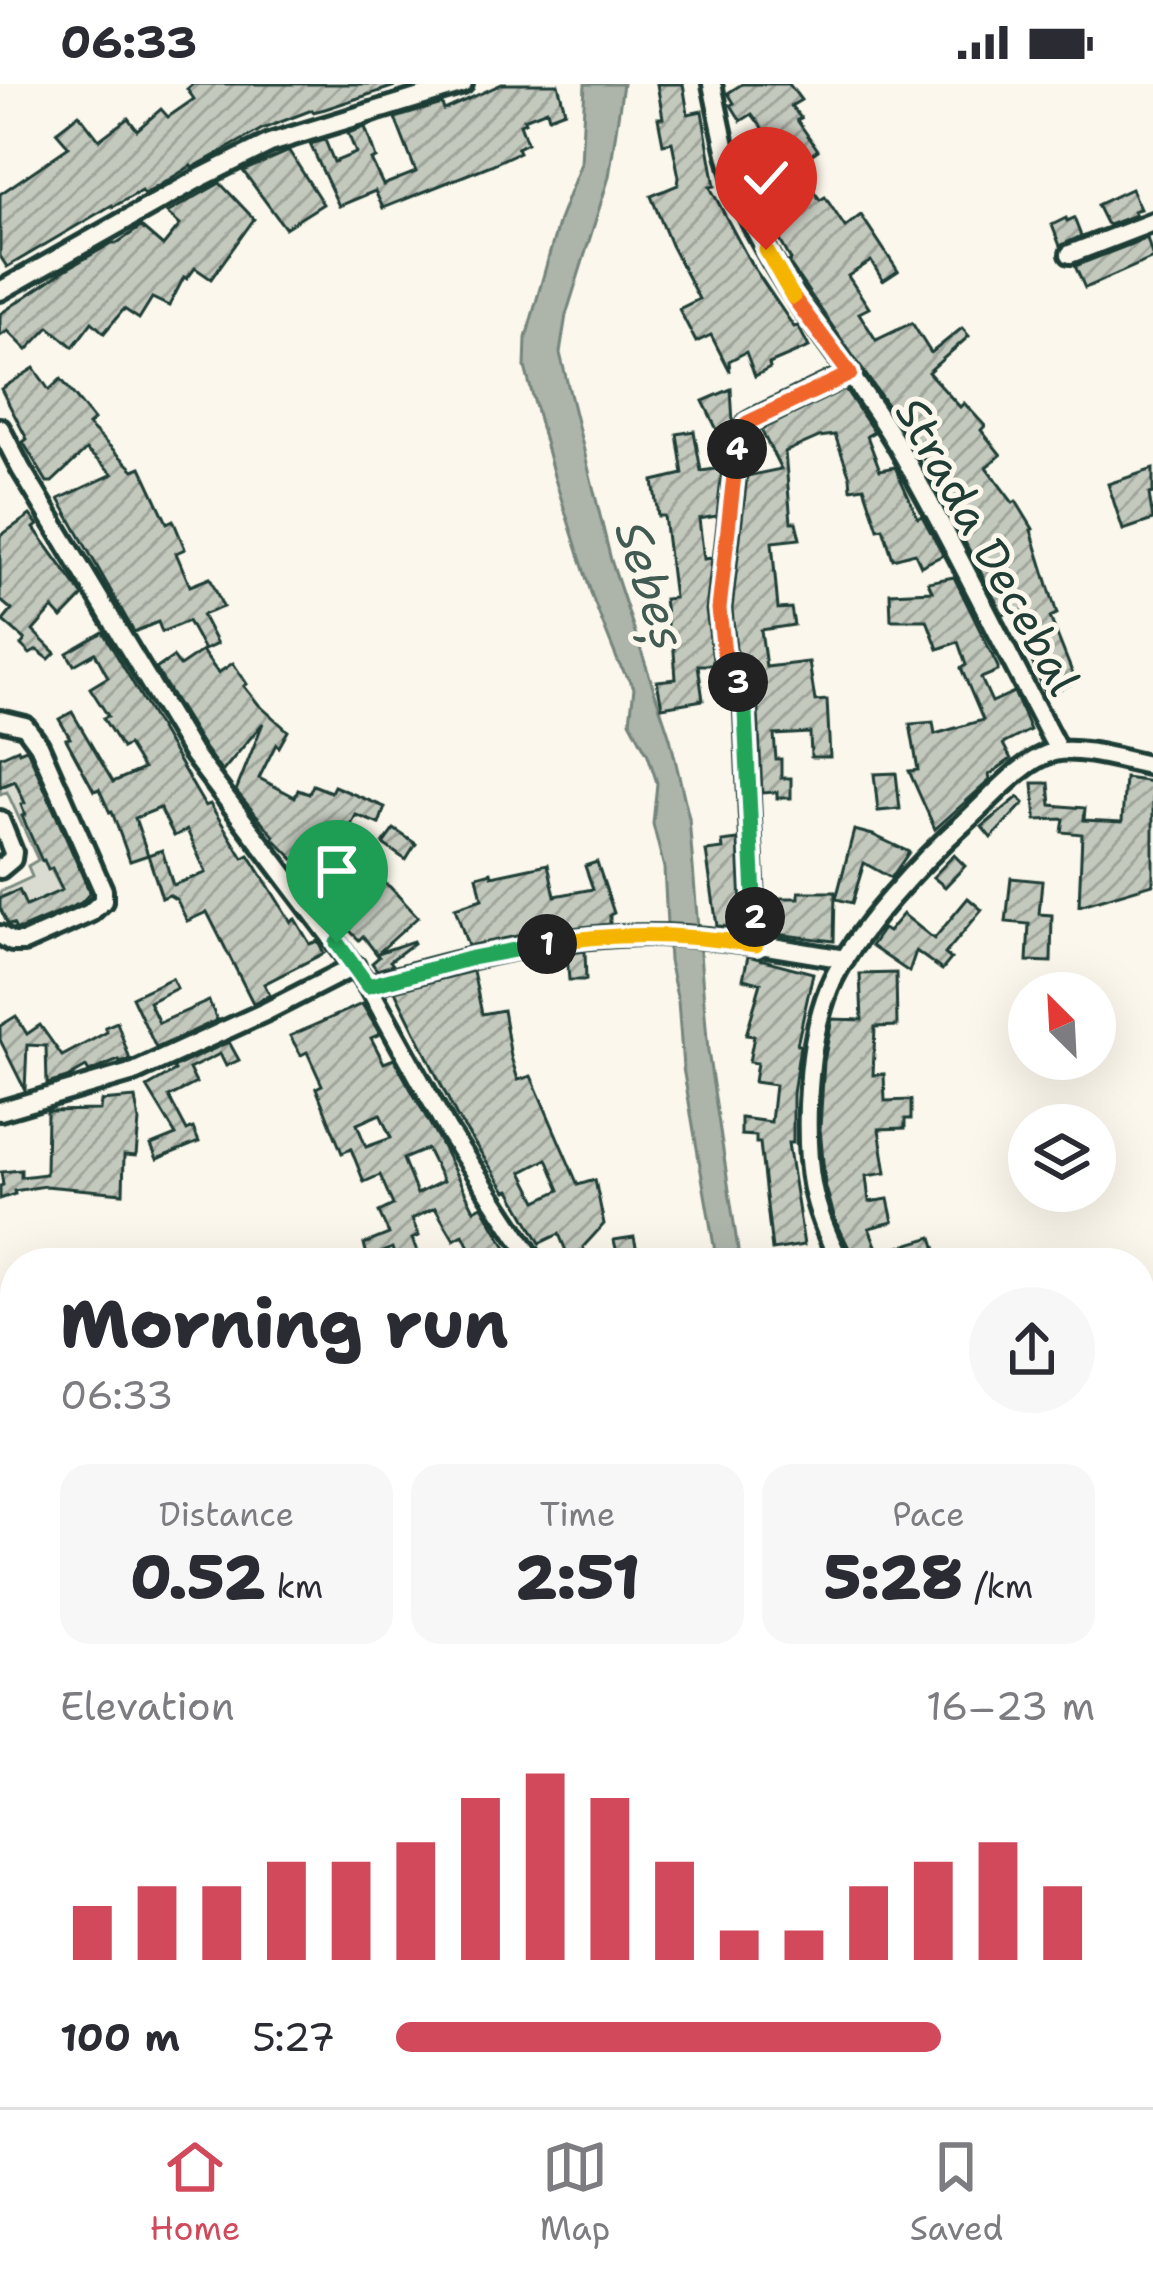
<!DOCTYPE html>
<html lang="en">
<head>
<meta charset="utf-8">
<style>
	:root { --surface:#fff; --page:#f7f7f7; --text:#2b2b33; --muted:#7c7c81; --line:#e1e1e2; --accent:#d1495b }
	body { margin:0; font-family:"Shantell Sans",sans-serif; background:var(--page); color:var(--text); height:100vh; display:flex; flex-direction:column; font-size:45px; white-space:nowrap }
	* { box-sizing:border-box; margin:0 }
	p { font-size:39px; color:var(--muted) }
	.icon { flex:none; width:66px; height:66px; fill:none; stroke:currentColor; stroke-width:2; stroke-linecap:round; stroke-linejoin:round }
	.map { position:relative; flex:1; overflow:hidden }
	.details { position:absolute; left:0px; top:1164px; width:1155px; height:861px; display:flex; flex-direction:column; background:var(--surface); border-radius:48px 48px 0 0; box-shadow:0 12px 48px #0002 }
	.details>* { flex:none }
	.needle { width:78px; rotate:336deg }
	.buttons { position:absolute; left:1008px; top:888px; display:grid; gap:24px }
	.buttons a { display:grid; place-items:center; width:108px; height:108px; border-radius:50%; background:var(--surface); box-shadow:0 12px 48px #0002; font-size:60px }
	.pin { position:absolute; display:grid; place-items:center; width:102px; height:102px; color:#fff; margin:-123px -51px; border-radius:50% 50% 50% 0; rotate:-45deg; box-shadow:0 0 12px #0007 }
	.pin .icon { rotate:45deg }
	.km { position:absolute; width:60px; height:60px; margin:-30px; border-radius:50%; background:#222; color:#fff; font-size:33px; line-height:60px; text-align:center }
	.round { display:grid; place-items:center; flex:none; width:126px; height:126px; border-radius:63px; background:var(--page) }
	.headline { display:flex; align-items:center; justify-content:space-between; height:204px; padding:0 60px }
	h1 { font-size:66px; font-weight:800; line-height:90px }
	.figures { display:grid; grid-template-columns:repeat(3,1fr); gap:18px; height:204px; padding:12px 60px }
	.figures div { display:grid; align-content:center; border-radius:30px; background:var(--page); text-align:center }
	.figures b { font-size:60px; font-weight:800 }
	.figures small { font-size:33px; font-weight:400 }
	.figures p { font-size:33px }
	.chart { height:336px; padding:24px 60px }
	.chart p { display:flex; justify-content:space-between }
	.chart svg { width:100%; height:216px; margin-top:12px; stroke:var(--accent); stroke-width:6 }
	ul { padding:0 60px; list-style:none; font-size:39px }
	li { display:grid; grid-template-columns:192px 144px 1fr; align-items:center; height:90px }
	li i { height:30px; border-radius:15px; background:var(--accent) }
	.status { display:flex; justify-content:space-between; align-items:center; height:84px; padding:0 60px; background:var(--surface); direction:ltr }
	.status svg { height:33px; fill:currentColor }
	.menu { display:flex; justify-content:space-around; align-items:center; height:168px; border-top:3px solid var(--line); background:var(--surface); font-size:33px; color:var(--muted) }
	.menu a { display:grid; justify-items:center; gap:6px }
	.menu .active { color:var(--accent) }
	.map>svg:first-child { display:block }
</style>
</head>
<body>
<div class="status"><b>06:33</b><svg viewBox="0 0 49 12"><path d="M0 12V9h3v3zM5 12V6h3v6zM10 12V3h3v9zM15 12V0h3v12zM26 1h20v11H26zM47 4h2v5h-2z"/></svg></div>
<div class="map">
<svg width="1153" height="2023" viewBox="0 0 1153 2023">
	<defs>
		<pattern id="cemetery-stones" width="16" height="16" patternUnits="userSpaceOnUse" patternTransform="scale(3)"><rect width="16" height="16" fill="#dbdcd1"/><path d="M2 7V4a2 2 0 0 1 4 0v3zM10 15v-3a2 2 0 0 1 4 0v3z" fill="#bcbeb4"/></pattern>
		<pattern id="building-hatch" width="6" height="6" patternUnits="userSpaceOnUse" patternTransform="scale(3)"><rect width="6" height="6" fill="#c4c9be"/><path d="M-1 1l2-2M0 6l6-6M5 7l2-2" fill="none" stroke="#9fa49b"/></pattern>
	</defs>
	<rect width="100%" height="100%" fill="#fbf7ec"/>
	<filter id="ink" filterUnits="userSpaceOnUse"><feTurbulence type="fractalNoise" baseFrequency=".00833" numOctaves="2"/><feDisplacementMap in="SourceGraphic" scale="24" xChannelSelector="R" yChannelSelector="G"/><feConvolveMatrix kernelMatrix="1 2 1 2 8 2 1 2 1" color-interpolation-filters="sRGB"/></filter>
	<g filter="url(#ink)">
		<!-- grass -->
		<path fill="#dbdcd1" stroke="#7d8c82" stroke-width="3" d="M20,695L22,699L17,702L25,719L23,733L62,806L32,820L28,827L19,806L0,814V808L32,793L28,782L38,776L7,708L0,710V701L2,703Z"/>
		<!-- cemetery -->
		<path fill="url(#cemetery-stones)" stroke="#7d8c82" stroke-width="3" d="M0,1243L15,1277V1326L0,1332Z"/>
		<!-- water -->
		<path fill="#adb4aa" stroke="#74847b" stroke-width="3" d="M585,0H623L609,93L566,231L560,269L611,476L670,654L689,734L708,967L740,1179H717L683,984L678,917L669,877L664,784L653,740L657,699L648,671L630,637L634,604L619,580L593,515L554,392L525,283L526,254L559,136L581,79Z"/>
		<!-- building -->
		<g fill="url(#building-hatch)" stroke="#1f3d34" stroke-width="3" fill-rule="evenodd">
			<path d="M193,0H394L395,2L325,25L313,28L312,26L262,45L192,84L191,82L152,106L143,110L141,107L113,123L112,121L7,183L0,172V110L69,63L56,48L79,30L99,56L128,34L137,46L161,25L168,33L194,15L187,5Z"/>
			<path d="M502,0H558L565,27L549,33L547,26L524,35L525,38L520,40L527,59L517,64L519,68L491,81L383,124L375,107L339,122L310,60L325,56L334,78L356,69L348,49L365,43L376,74L371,76L383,101L416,88L395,34L442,20L444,26Z"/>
			<path d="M657,0H683L688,30L702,27L715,102L710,103L750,178L794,243L798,242L809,263L769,280L770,284L755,292L746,268L729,277L730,288L711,251L696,258L679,225L699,215L671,161L651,112L678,101L679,93L672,58L663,60L658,34H663Z"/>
			<path d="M742,0H789L801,16L791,22L801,34L797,36L818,66L792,84L752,30L741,37L731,21L734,19L728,9Z"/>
			<path d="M289,67L323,120L285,144L243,87Z"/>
			<path d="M799,87L820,116L825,113L845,143L861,131L898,187L883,197L871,177L848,192L869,224L859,229L876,256L912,239L931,269L962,244L969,252L928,288L960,323L964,319L985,342L981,346L1001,371L986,383L1013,419L1016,417L1033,445L1031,446L1057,530L1050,533L1076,598L1046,611L1011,528L1003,531L943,416L945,415L928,389L932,385L912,361L907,350L788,178L791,176L756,113Z"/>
			<path d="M220,99L254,135L211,195L195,184L187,195L184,193L169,222L152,214L139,235L124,225L104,249L92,238L73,263L49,243L27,266L8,247L0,252V230L65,186L112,159H117L141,143L163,162L180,141L167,129Z"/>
			<path d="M1131,105L1140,125L1133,127L1135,131L1109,141L1106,139L1097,121Z"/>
			<path d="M1066,134L1067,137L1074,134L1081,152L1060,162L1052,141Z"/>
			<path d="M1147,154L1153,174L1085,204L1075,182Z"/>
			<path d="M34,284L49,306L61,295L94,336L88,341L134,386L141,383L167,439L173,436L185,465L176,469L190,502L210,494L223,523L202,531L217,560L204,566L188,537L162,548L158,538L134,548L59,415L113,390L86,366L52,398H47L23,358L27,355L1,305Z"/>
			<path d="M731,305L733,339L727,350L720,352L703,317Z"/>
			<path d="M845,305L874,348L867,352L880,386L895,383L918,434L922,432L943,471L921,482L915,469L893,475L883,444L878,445L864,403L851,405L850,393L835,351L819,353L785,368L791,438H796L800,455L772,458L778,525L791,524L794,541L761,546L766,583L809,578L815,617L827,616L830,673H811L810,649L774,651L776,675H781V694H791V714H777V708L762,709L757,606L750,592L748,572L740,573L736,565L732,525L747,392L781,385L761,346Z"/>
			<path d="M694,347L701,387L722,384L717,432L699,435L704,475L712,474L706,526L713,576L712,581H698L703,616L662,623L657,597L676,595L673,554L669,555L664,515L674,514L664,432H658L653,397L683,390L677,350Z"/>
			<path d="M1153,385V409L1149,410L1153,436L1123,446L1108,400Z"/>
			<path d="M30,431L38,441L34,444L83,512L62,534L53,524L33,547L55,569L49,575L37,566L30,570L21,561L25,556L3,537L12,526L0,516V452Z"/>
			<path d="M954,493L998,583V587L981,594L992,618L1014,608L1030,646L1003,660L1011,675L989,691L990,696L935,745L909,687L918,686L910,640L933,638L935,650L983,636L961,584L966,581L958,558L938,565L927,536H891L890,509L932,507L928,498Z"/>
			<path d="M103,548L205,722L210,720L243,774L249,771L291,838L295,835L310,860L318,857L324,869L264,900L270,911L253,919L207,828L187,837L177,816L169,811L162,814L148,771L130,777L112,728L110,729L99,705L94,707L66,655L70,654L59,635L72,628L113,698L143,685L128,661L122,664L103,634L108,632L90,604L108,593L95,569L74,581L67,569ZM160,724L174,752L187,746L206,789L173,801L162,766L148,771L135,734Z"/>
			<path d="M202,567L218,589L233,579L247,600L244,602L259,621L288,647L279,663L276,660L259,694L295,713L298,706L309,710L313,701L331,708L334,702L385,723L379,740L356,731L344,755L352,759L344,772L390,803L418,833L378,869L413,857L414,859L390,877L393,881L377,886L372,879L379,873L363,852L359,856L349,846L352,843L331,823L335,817L273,754L274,752L236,707L263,639L222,688L205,665L156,585L173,573L180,582Z"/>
			<path d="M18,665L19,668L26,665L28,667L90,809L81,819L21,845H16L13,840L8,841L0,824V814L19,806L26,822L62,806L52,784L48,786L44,776L42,777L22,732L25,731L21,721L25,719L15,697L0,703V673Z"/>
			<path d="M896,689L900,725L878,727L874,690Z"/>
			<path d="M1125,694L1153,698V800L1079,822L1082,750L1062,748L1064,735L1036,736L1033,699H1049L1051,721L1085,724L1084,736L1122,738Z"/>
			<path d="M1018,713L1024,719L991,754L982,743Z"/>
			<path d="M394,745L416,760L406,776L383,760Z"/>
			<path d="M854,746L873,751L909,768L891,794L864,779L852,819L836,815Z"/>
			<path d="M738,756L742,844L717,842L706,767L723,765L722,758Z"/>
			<path d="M954,771L965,782L945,803L933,793Z"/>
			<path d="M597,778L614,829L610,831V840L541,847L468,862L455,824L482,815L477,792L491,788L492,792L548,780L555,812L593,805L585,782Z"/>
			<path d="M1011,794L1042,797L1039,830L1052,831L1051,878L1027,877L1029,840L1006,838Z"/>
			<path d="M799,808H835L834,857L768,849L767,814H799Z"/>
			<path d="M968,814L982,826L945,870L951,875L942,886L916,867L909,888L871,862L883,845L888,848L903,830L934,855Z"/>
			<path d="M585,867L586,896H569L567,870Z"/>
			<path d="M748,872L813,889L797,961H800L793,1010V1059H788L804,1161L772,1166L760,1059H756V1052L741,1051V1034L771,1038L775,1001L754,998L757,979L749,978L754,952L746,951L761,899L743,895Z"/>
			<path d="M473,887L482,930L503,926L511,973L518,996L531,992L578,1101L595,1096L604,1140L583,1163L590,1179H571L559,1150L540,1159L510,1106L506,1107L456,1031L395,907ZM547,1075L560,1106L537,1117L522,1088Z"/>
			<path d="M896,889L897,942L875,943L873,991L884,990L885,1017L911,1016V1035H905V1044L879,1045L886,1089L866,1092L869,1118L888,1115L893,1138L869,1144L879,1169L932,1153L937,1169L905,1179H856L835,1135L825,1100L820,1044L824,978L832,935L862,936L860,890Z"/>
			<path d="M172,894L177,904L149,918L159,939L209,917L217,936L156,964L132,913Z"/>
			<path d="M362,920L380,950L371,954L384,979L394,975L440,1058L474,1126L482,1122L515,1179H477L463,1151L454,1156L435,1124L412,1135L419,1152L412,1155L422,1179H397L392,1164L368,1175L364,1160L389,1150L379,1128L393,1121L380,1091L364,1098L351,1065L342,1069L316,1004L322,1001L307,968L301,971L290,952ZM380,1030L391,1054L366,1063L357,1040ZM427,1065L443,1097L417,1110L403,1075Z"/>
			<path d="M16,932L27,950L40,941L62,972L107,948L105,943L117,938L130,976L120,979L119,976L89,988L86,983L67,994L47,1000L46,962L27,961L25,1006L0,956V942Z"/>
			<path d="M229,958L239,976L226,982L220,970L189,985L196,999L169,1013L187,1047L193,1044L199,1058L157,1075L151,1061L176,1051L147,1003L175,987L173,984Z"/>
			<path d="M135,1014L139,1037L136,1072L124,1071L123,1109L45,1102L14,1107L15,1110L0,1115V1102L3,1101L1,1088L21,1086V1093L46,1090L47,1027L100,1026L101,1017Z"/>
			<path d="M634,1153L637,1167L667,1163L670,1179H607V1171L617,1169L614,1156Z"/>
			<path d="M15,1570V1636L0,1641V1573Z"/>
			<path d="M1153,1594V1634L1140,1645V1606Z"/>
			<path d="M1153,1667V1721L1140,1693V1672Z"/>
			<path d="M1153,1899V1941L1140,1945V1904Z"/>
			<path d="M0,1969H3L15,2010H57V2016L23,2023H5L0,2009Z"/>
			<path d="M301,2010H394L395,2023H267L266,2017Z"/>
			<path d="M480,2010H535L521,2023H476Z"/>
			<path d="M624,2010H753L760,2023H741L738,2017L715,2023H623Z"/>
			<path d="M894,2010H996L1000,2023H899Z"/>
		</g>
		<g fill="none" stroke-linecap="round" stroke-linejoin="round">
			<defs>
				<g id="minor">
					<path d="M712,0C721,41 728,86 745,125C784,213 851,282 899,364C956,463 1005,566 1058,666"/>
					<path d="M1070,170L1153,138"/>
					<path d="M0,207L200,94L270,59L463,0"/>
					<path d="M0,344L21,385L192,669L368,902L448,1047L535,1179"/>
					<path d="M0,636L25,642L39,661L103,806V817L90,829L24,858H12L0,851"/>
					<path d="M0,736L13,768L12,775L0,785"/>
					<path d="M756,861L744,608L724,569L719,525L738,357L747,339L756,334L850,289"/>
					<path d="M368,902C460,875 554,851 651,851C716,851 781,865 845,875"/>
					<path d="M0,1027L134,988L265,928L355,882"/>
					<path d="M841,1179C811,1121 806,1086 808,1021C810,980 814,942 829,904C851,851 924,774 968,735C990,715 1025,674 1054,668C1080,662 1126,677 1153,682"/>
					<path d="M0,1559L15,1557"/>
					<path d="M1140,1567L1153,1579"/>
					<path d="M1140,1977L1153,1972"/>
					<path d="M1140,1995L1153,1991"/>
					<path d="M1043,2010L1045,2023"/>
					<path d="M1139,2010L1144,2023"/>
					<path d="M610,2023L611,2010"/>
					<path d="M1064,2023L1099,2010"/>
				</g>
				<g id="primary">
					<path d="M1140,1824L1153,1820"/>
					<path d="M1140,1845L1153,1842"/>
					<path d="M147,2023L203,2010"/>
				</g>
			</defs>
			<!-- minor casing -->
			<use href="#minor" stroke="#1f3d34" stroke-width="26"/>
			<!-- primary casing -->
			<use href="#primary" stroke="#1f3d34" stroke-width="36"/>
			<!-- minor -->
			<use href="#minor" stroke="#fbf7ec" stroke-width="16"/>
			<!-- primary -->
			<use href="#primary" stroke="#fbf7ec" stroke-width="27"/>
		</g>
	</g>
	<g fill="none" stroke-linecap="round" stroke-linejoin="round" filter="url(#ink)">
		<defs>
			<path id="split-1" d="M337,859L368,902L472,874L547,860"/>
			<path id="split-2" d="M547,860C617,847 687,850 756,861L755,833"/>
			<path id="split-3" d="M738,598L744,608L755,833"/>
			<path id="split-4" d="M737,365L719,525L724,569L738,598"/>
			<path id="split-5" d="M737,365L747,339L850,290L793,213"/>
			<path id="split-6" d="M766,166L793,213"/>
		</defs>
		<!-- split-1 casing -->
		<use href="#split-1" stroke="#fff" stroke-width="24"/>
		<!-- split-2 casing -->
		<use href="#split-2" stroke="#fff" stroke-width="24"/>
		<!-- split-3 casing -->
		<use href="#split-3" stroke="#fff" stroke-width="24"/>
		<!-- split-4 casing -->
		<use href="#split-4" stroke="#fff" stroke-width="24"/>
		<!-- split-5 casing -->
		<use href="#split-5" stroke="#fff" stroke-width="24"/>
		<!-- split-6 casing -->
		<use href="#split-6" stroke="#fff" stroke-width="24"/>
		<!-- split-1 -->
		<use href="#split-1" stroke="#22a559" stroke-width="15"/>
		<!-- split-2 -->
		<use href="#split-2" stroke="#f5b400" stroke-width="15"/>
		<!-- split-3 -->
		<use href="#split-3" stroke="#22a559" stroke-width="15"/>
		<!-- split-4 -->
		<use href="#split-4" stroke="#f0652b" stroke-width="15"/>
		<!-- split-5 -->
		<use href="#split-5" stroke="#f0652b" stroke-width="15"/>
		<!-- split-6 -->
		<use href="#split-6" stroke="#f5b400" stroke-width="15"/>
	</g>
	<g text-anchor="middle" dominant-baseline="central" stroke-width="10" stroke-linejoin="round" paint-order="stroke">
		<!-- street labels -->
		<g font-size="45" fill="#1f3d34" stroke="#fbf7ec">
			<text transform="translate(988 462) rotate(61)">Strada Decebal</text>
		</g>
		<!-- water labels -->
		<g font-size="48" font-style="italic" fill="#425b52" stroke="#fbf7ec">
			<text transform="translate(651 501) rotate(72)">Sebeș</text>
		</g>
	</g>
</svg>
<div class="buttons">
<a><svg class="needle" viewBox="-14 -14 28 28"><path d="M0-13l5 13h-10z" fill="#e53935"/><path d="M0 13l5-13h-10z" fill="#7c7c81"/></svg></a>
<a><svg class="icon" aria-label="layers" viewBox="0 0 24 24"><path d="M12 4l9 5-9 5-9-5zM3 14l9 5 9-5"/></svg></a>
</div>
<div class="pin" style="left:337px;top:859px;background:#1e9e55"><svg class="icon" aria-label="arrive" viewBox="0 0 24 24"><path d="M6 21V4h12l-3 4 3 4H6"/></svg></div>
<div class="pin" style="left:766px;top:166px;background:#d93025"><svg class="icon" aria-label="check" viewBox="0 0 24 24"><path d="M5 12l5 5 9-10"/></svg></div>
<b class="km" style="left:547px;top:860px">1</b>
<b class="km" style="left:755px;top:833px">2</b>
<b class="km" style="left:738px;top:598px">3</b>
<b class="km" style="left:737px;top:365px">4</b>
<section class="details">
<div class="headline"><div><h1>Morning run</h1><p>06:33</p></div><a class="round"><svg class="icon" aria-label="share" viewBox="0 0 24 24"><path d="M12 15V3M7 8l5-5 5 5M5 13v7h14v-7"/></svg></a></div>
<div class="figures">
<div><p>Distance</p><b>0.52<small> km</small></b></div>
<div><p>Time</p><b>2:51</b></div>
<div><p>Pace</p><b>5:28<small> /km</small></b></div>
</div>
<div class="chart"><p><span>Elevation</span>16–23 m</p>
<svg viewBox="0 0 160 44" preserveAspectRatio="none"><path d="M5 44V33M15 44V29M25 44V29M35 44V24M45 44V24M55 44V20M65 44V11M75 44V6M85 44V11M95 44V24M105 44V38M115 44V38M125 44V29M135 44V24M145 44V20M155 44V29"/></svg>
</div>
<ul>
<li><b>100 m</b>5:27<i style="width:78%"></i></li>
</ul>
</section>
</div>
<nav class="menu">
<a class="active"><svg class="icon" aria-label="home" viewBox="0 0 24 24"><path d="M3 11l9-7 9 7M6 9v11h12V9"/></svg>Home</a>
<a><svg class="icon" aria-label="map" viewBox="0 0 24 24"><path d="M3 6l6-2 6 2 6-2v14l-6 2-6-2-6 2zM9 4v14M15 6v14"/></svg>Map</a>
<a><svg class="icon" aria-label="saved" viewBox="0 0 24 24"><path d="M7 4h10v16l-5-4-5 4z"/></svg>Saved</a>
</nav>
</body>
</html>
